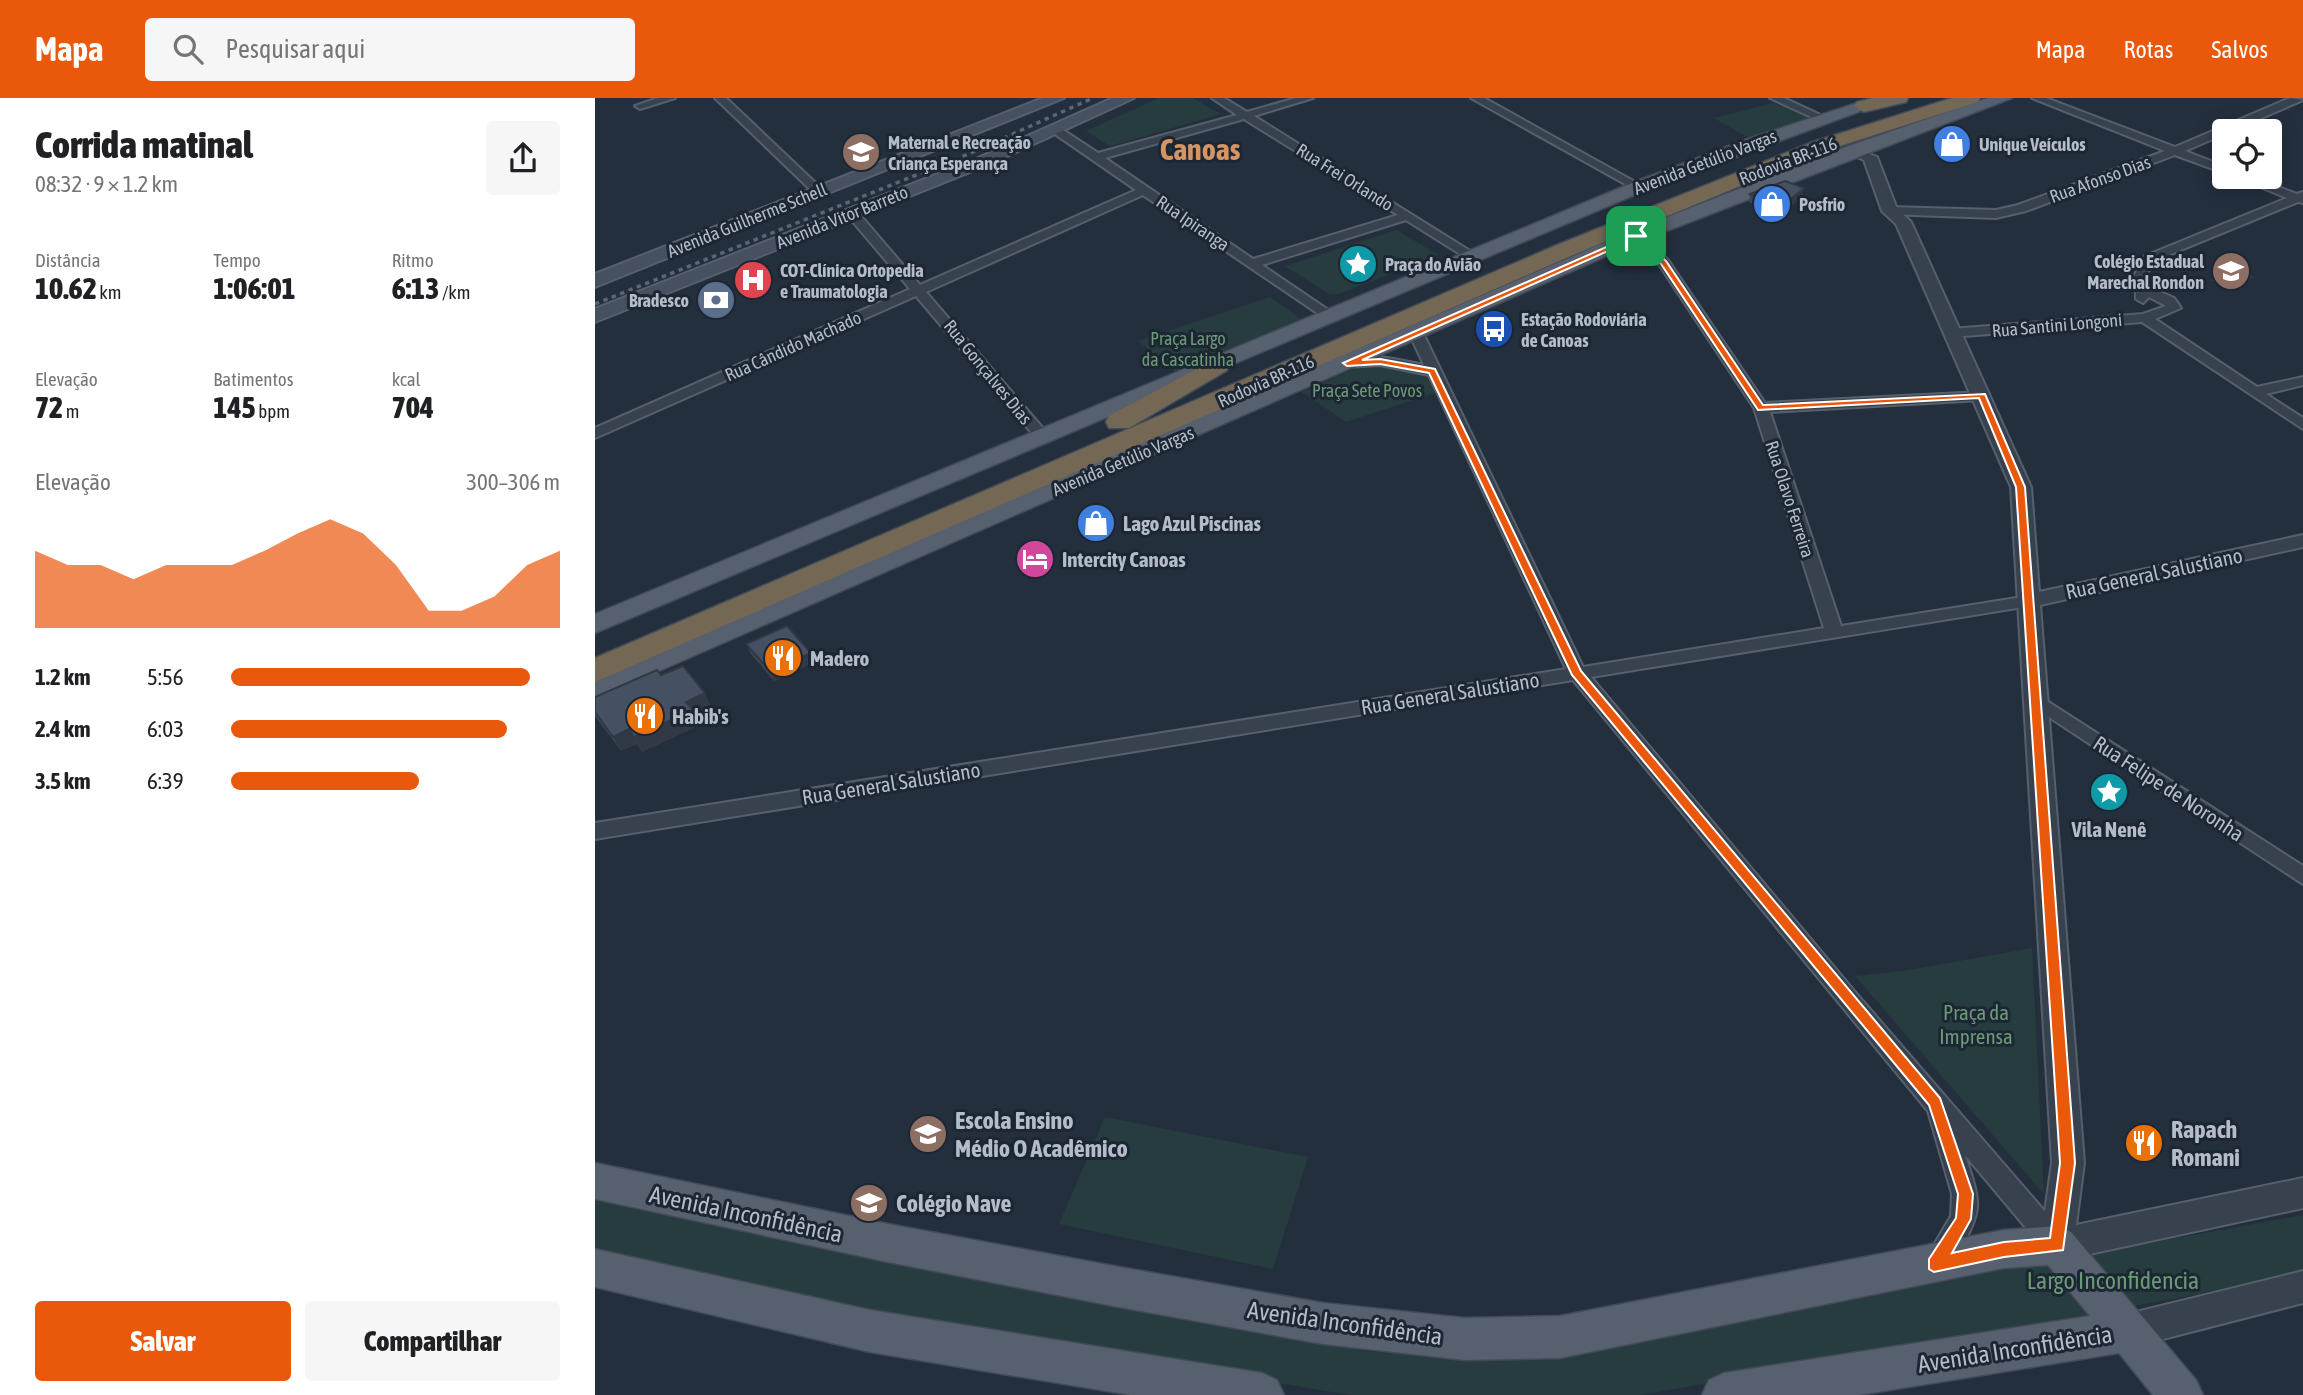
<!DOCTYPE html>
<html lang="pt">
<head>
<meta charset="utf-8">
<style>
	:root { --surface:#fff; --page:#f6f6f6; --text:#202124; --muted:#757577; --accent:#ea580c }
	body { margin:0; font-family:"Asap Condensed",sans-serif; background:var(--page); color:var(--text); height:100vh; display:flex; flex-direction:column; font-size:26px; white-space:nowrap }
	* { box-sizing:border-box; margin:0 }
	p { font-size:23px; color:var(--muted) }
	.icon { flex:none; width:38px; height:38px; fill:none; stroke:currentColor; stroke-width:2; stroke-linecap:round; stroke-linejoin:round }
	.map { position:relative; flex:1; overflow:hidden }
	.panel { display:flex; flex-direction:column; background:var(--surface); width:595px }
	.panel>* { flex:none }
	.tools { position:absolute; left:1617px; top:21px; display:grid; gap:14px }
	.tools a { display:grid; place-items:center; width:70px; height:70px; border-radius:7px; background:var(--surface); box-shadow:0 4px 18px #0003; font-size:35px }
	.pin { position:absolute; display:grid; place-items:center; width:60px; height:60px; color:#fff; margin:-30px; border-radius:14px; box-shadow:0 4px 10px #0006 }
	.round { display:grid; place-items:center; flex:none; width:74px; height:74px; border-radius:7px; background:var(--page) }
	.overview { display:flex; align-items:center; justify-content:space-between; height:119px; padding:0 35px }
	h1 { font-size:38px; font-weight:800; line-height:52px }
	.metrics { display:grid; grid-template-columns:repeat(3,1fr); gap:10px; height:119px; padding:7px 35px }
	.metrics div { display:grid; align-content:center }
	.metrics b { font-size:30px; font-weight:800 }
	.metrics small { font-size:19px; font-weight:400 }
	.metrics p { font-size:19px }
	.chart { height:196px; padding:14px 35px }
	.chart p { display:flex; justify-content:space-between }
	.chart svg { width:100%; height:126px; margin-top:7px; fill:var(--accent); opacity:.7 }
	.cta { display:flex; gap:14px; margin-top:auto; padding:14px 35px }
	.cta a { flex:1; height:80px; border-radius:7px; background:var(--accent); color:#fff; font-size:28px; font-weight:800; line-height:80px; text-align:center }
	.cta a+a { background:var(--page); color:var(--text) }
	ul { padding:0 35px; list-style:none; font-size:23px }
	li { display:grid; grid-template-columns:112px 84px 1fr; align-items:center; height:52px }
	li i { height:18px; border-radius:9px; background:var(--accent) }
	header { display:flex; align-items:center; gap:42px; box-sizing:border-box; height:98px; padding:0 35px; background:var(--accent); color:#fff }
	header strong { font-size:33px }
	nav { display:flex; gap:38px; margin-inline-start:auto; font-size:24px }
	.search { width:490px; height:63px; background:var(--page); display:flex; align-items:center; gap:18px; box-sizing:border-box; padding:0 24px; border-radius:7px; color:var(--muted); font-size:26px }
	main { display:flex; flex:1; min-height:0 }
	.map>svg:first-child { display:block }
</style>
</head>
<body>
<header>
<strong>Mapa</strong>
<div class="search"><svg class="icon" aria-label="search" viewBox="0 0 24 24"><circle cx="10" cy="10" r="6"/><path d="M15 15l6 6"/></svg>Pesquisar aqui</div>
<nav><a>Mapa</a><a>Rotas</a><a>Salvos</a></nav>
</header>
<main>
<section class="panel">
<div class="overview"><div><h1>Corrida matinal</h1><p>08:32 · 9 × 1.2 km</p></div><a class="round"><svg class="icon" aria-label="share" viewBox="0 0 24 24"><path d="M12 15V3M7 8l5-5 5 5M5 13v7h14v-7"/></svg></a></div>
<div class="metrics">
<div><p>Distância</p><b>10.62<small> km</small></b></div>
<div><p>Tempo</p><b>1:06:01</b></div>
<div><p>Ritmo</p><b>6:13<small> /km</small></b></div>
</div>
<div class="metrics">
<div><p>Elevação</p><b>72<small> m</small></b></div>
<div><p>Batimentos</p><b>145<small> bpm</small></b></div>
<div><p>kcal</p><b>704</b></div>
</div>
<div class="chart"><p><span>Elevação</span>300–306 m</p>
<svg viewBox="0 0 160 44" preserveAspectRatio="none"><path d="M0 44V17L10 22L20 22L30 27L40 22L50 22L60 22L70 17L80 11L90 6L100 11L110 22L120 38L130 38L140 33L150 22L160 17V44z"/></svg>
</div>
<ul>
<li><b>1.2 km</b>5:56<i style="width:91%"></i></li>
<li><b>2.4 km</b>6:03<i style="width:84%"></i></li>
<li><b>3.5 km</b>6:39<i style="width:57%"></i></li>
</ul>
<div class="cta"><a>Salvar</a><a>Compartilhar</a></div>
</section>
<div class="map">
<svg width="1708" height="1297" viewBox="0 0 1708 1297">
	<rect width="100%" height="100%" fill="#242f3e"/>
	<!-- green -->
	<g fill="#263c3f">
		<path d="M564,0H598L626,16L515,48L491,33Z"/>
		<path d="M1178,5L1212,19L1213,22L1156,41L1119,20Z"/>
		<path d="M802,132L843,157L744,196H734L690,168Z"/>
		<path d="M1640,170L1660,179L1635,191L1615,182Z"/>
		<path d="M675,199L710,224L586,278L543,243Z"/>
		<path d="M785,266L832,274L843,294L751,324L707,294L766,268Z"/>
		<path d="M1437,850L1449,1096L1260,878L1308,873Z"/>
		<path d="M510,1019L713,1059L678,1171L464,1126Z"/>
		<path d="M0,1100L311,1169L776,1254L956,1253L1708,1117V1173L1578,1201L1046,1297H755L291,1219L0,1153Z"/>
	</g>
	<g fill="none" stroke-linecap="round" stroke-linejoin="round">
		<defs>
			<g id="minor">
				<path d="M63,0H80L45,11L40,8Z"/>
				<path d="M120,0H131L228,92V96H220Z"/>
				<path d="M617,0H629L652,14L701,0H718L659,18L883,158L873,161L811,122L667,167L739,216V222L734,223L548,97L331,194L452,335V341H442L321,198L0,340V330L315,191L253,118V112H261L325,187L541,92L457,34V30H465L503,55L642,17ZM649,21L803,117L658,161L510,60Z"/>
				<path d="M876,0H889L1049,89L1039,91Z"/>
				<path d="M1175,0H1189L1234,21L1225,23Z"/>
				<path d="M1437,0H1451L1580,49L1695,0L1708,2L1590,53L1629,68V75L1580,57L1431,113L1401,120L1291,116V110L1295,109L1401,112L1423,107L1570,53Z"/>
				<path d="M1641,79H1657L1702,96L1708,94V105L1703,104L1559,163L1552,176L1554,189L1579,200L1586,210L1560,221L1662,289L1708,279V287L1671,296L1708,320V331L1547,224L1356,239L1349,235L1356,231L1548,216L1571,208L1554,199L1548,205L1541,201L1540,176L1550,158L1692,100Z"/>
				<path d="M1037,135H1045L1073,162L1170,305L1387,294L1394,298L1387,302L1175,314L1246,528L1434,498L1443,503L1440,507L996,579L1260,894L1471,1138L1475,1147L1471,1156L1462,1159L1453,1156L1370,1057C1384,1101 1390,1110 1365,1151C1358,1161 1355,1170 1343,1174L1334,1171L1330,1162L1356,1118L1357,1096L1333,1013L978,582L0,741V725L971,571L834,277L785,267L752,269L745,265C762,251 809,263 829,267L814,235L821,231L828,235L988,569L1229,530L1159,310L1065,168L1037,141Z"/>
				<path d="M1441,596L1708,768V786L1434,606L1432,602Z"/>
			</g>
			<g id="tertiary">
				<path d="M1257,49L1282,59L1302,111L1316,124L1436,389L1444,494L1708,437V449L1445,507L1489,1065L1481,1127L1708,1080V1110L1462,1163L1450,1158L1445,1147L1457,1065L1416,389L1301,126L1287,113L1269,62L1250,53Z"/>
				<path d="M1708,1173V1205L1533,1250L1521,1245L1516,1233L1521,1221L1533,1216Z"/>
			</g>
			<g id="secondary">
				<path d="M448,0H469L0,189V176Z"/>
				<path d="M518,0H539L395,66L0,224V211L383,60Z"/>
			</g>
			<g id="primary">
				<path d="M1277,0H1301L1049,93L0,535V516L1037,85L1150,42Z"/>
				<path d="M1393,0H1417L1048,142L0,601V580L1034,134L1251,49Z"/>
				<path d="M0,1065L293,1126L513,1167L728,1205L870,1220L965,1218L1409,1132L1462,1128L1476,1134L1601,1282L1608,1297H1558L1524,1255L1264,1297H1107L1114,1282L1129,1275L1495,1218L1453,1167L1409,1170L965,1260L870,1262L728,1246L513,1207L293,1164L0,1101Z"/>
				<path d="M0,1151L275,1212L667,1275L682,1282L689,1297H536L275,1254L0,1189Z"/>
			</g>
			<g id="motorway">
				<path d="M1279,0H1313L1311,4L1269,14L1259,8L1262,4Z"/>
				<path d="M1357,0H1385L1383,4L1232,52L978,157L0,584V560L962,147L1218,44Z"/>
				<path d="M622,260L631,263L635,268L631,273L534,330H514L511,324L514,318Z"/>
			</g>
		</defs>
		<!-- minor casing -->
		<use href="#minor" stroke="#565f6c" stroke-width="4"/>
		<!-- tertiary casing -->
		<use href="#tertiary" stroke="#565f6c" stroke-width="4"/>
		<!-- secondary casing -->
		<use href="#secondary" stroke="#565f6c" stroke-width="4"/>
		<!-- primary casing -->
		<use href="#primary" stroke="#414a57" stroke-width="3"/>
		<!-- motorway casing -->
		<use href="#motorway" stroke="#434c59" stroke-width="3"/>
		<!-- minor -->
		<use href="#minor" fill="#38414e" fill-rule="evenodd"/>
		<!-- tertiary -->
		<use href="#tertiary" fill="#38414e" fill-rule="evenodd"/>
		<!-- secondary -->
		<use href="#secondary" fill="#465061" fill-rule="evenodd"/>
		<!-- primary -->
		<use href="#primary" fill="#56606e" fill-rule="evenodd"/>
		<!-- motorway -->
		<use href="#motorway" fill="#746855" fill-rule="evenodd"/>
		<!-- rail -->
		<path stroke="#5a6575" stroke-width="3.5" stroke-dasharray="4.5 4.5" stroke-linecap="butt" d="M0,206L371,57L498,0"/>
	</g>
	<!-- wall -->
	<g fill="#3b4654">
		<path d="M1155,96L1207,99L1185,117L1154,104Z"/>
		<path d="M151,546L220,564L179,583L156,556Z"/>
		<path d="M66,577L117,610L100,618L105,627L47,654L42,646L26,653L0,618V614Z"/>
	</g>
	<!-- shaded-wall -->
	<g fill="#303945">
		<path d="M1209,90L1207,99L1185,117L1186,109Z"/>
		<path d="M216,555L220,564L179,583L175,573Z"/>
		<path d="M110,595L117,610L100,618L105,627L47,654L39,639L91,604Z"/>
		<path d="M34,631L42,646L26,653L18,639Z"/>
	</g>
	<!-- building -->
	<g fill="#455162" stroke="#303945" stroke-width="2">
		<path d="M1190,83L1209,90L1186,109L1155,96Z"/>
		<path d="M192,528L216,555L175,573L151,546Z"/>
		<path d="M88,568L110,595L91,604L98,612L39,639L34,631L18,639L0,614V599L62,572L66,577Z"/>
	</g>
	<!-- route -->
	<path fill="#ea580c" stroke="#fff" stroke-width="2" fill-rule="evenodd" d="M1041,136L1071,163L1168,307L1390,296L1430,389L1480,1065L1468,1152L1409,1159L1339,1174L1334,1171V1161L1361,1120L1363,1096L1334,1007L977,577L834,275L785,266L752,268L748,265ZM1040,141L1066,166L1163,312L1384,300L1421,389L1465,1065L1455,1140L1409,1144L1357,1155L1376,1121L1378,1096L1345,1000L986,573L840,271L785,261L767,262Z"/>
	<!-- icons -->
	<defs>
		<symbol id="shop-disc" viewBox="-11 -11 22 22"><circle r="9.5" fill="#3f7fe0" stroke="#1d2633"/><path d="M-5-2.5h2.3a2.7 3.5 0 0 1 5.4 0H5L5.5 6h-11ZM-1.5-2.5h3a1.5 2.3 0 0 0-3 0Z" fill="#fff"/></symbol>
		<symbol id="school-disc" viewBox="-11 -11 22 22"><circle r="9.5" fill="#8d6e63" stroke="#1d2633"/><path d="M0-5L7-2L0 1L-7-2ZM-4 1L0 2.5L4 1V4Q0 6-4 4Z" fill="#fff"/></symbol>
		<symbol id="sight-disc" viewBox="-11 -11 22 22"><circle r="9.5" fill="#0f9aa8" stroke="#1d2633"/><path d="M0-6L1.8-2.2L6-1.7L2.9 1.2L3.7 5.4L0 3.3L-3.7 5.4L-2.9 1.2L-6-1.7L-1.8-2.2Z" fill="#fff"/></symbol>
		<symbol id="hospital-disc" viewBox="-11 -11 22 22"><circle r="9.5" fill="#e0444e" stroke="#1d2633"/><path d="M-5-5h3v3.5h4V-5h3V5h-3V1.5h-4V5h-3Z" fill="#fff"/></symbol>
		<symbol id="bank-disc" viewBox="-11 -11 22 22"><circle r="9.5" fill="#5c6f8a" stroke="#1d2633"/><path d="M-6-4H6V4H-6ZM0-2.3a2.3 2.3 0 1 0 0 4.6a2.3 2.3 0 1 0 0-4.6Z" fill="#fff"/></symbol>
		<symbol id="bus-disc" viewBox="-11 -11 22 22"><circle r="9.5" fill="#1a4fb4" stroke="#1d2633"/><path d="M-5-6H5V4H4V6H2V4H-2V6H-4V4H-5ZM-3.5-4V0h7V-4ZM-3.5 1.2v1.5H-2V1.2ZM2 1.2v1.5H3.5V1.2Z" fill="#fff"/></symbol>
		<symbol id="hotel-disc" viewBox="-11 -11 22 22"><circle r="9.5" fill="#d1479c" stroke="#1d2633"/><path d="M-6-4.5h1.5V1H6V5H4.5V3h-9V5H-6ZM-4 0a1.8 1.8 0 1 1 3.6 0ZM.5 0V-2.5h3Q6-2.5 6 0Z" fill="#fff"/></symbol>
		<symbol id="restaurant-disc" viewBox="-11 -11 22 22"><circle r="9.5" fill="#e8710a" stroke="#1d2633"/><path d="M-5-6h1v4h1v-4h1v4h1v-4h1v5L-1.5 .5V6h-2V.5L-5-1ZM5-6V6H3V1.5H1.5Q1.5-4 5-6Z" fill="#fff"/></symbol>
	</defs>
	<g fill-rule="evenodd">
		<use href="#shop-disc" x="1335" y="24" width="44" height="44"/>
		<use href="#school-disc" x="244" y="32" width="44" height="44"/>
		<use href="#shop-disc" x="1155" y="84" width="44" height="44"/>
		<use href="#sight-disc" x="741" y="144" width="44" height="44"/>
		<use href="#school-disc" x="1614" y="151" width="44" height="44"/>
		<use href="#hospital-disc" x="136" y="160" width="44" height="44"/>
		<use href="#bank-disc" x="99" y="180" width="44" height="44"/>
		<use href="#bus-disc" x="877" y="209" width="44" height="44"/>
		<use href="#shop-disc" x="479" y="403" width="44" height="44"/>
		<use href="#hotel-disc" x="418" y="439" width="44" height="44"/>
		<use href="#restaurant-disc" x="166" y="538" width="44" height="44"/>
		<use href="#restaurant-disc" x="28" y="596" width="44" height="44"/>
		<use href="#sight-disc" x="1492" y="672" width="44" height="44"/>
		<use href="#school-disc" x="311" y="1014" width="44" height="44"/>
		<use href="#restaurant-disc" x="1527" y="1023" width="44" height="44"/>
		<use href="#school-disc" x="252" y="1083" width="44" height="44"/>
	</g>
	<g text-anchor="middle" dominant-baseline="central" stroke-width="6" stroke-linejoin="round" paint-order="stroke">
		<!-- far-poi labels -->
		<g font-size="18" font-weight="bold" fill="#b4bcc9" stroke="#1d2633" text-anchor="start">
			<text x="293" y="44">Maternal e Recreação<tspan x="293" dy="21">Criança Esperança</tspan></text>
			<text x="1384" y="46">Unique Veículos</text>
			<text x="1204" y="106">Posfrio</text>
			<text x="1609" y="163" text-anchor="end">Colégio Estadual<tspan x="1609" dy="21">Marechal Rondon</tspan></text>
			<text x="790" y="166">Praça do Avião</text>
			<text x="185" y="172">COT-Clínica Ortopedia<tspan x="185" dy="21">e Traumatologia</tspan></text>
			<text x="94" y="202" text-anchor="end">Bradesco</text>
			<text x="926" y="221">Estação Rodoviária<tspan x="926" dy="21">de Canoas</tspan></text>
		</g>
		<!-- far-street labels -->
		<g font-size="18" fill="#b4bcc9" stroke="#1d2633">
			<text transform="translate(1193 63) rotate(-21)">Rodovia BR-116</text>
			<text transform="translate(1110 64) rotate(-21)">Avenida Getúlio Vargas</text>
			<text transform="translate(750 79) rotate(32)">Rua Frei Orlando</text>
			<text transform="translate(1505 81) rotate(-20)">Rua Afonso Dias</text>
			<text transform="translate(247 119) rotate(-22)">Avenida Vitor Barreto</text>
			<text transform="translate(152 122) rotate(-22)">Avenida Guilherme Schell</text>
			<text transform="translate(598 125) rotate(34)">Rua Ipiranga</text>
			<text transform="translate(1462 227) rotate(-5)">Rua Santini Longoni</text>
			<text transform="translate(198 248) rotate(-24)">Rua Cândido Machado</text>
			<text transform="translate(393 274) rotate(51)">Rua Gonçalves Dias</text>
			<text transform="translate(671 283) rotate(-24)">Rodovia BR-116</text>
			<text transform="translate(528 363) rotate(-23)">Avenida Getúlio Vargas</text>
			<text transform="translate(1195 401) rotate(72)">Rua Olavo Ferreira</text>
		</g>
		<!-- far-park labels -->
		<g font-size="18" fill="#6b9a76" stroke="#1d2633">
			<text x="593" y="240">Praça Largo<tspan x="593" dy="21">da Cascatinha</tspan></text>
			<text x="772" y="292">Praça Sete Povos</text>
		</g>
		<!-- poi labels -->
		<g font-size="21" font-weight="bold" fill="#b4bcc9" stroke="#1d2633" text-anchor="start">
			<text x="528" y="425">Lago Azul Piscinas</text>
			<text x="467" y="461">Intercity Canoas</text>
			<text x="215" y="560">Madero</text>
			<text x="77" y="618">Habib's</text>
			<text x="1514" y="731" text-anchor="middle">Vila Nenê</text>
		</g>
		<!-- street labels -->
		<g font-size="21" fill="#b4bcc9" stroke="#1d2633">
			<text transform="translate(1559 475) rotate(-12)">Rua General Salustiano</text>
			<text transform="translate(855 595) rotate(-9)">Rua General Salustiano</text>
			<text transform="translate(296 685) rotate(-9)">Rua General Salustiano</text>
			<text transform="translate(1574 690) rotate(33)">Rua Felipe de Noronha</text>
		</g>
		<!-- park labels -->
		<g font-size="21" fill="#6b9a76" stroke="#1d2633">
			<text x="1381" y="914">Praça da<tspan x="1381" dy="24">Imprensa</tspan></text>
		</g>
		<!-- near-poi labels -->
		<g font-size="24" font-weight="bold" fill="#b4bcc9" stroke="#1d2633" text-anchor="start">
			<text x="360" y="1022">Escola Ensino<tspan x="360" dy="28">Médio O Acadêmico</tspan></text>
			<text x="1576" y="1031">Rapach<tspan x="1576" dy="28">Romani</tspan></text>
			<text x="301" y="1105">Colégio Nave</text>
		</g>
		<!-- near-street labels -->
		<g font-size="24" fill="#b4bcc9" stroke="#1d2633">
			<text transform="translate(151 1116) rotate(12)">Avenida Inconfidência</text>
			<text transform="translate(750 1225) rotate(8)">Avenida Inconfidência</text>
			<text transform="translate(1420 1251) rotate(-9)">Avenida Inconfidência</text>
		</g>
		<!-- near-park labels -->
		<g font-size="24" fill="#6b9a76" stroke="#1d2633">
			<text x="1518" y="1182">Largo Inconfidencia</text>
		</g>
		<!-- far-town labels -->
		<g font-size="30" font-weight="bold" fill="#d59563" stroke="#1d2633">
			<text x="605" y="51">Canoas</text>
		</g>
	</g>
</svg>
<div class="tools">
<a><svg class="icon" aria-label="locate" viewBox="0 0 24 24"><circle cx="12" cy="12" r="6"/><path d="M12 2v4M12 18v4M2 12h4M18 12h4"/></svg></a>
</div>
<div class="pin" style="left:1041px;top:138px;background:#1e9e55"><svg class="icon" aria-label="arrive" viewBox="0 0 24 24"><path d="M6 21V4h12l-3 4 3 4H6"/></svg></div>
</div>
</main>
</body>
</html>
